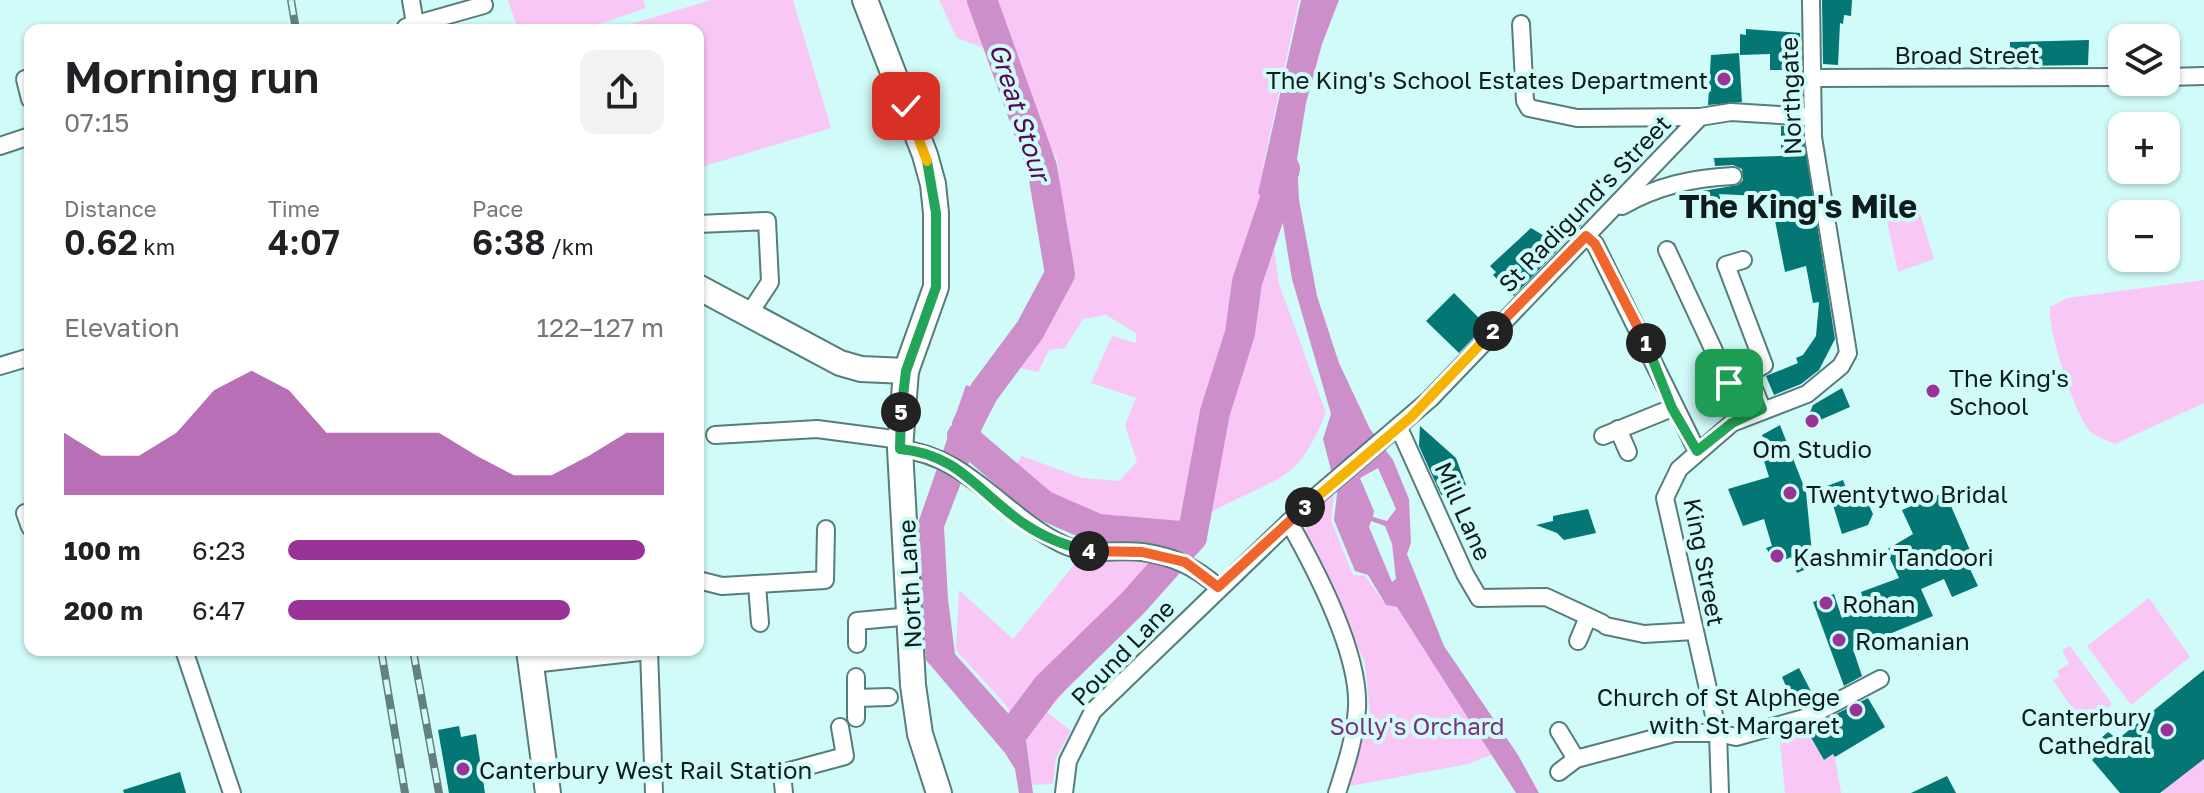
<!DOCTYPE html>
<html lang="en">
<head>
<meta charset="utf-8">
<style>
	:root { --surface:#fff; --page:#f2f2f2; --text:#202124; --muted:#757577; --accent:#993398 }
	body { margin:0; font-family:"Golos Text",sans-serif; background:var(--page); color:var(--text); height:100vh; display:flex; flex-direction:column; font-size:30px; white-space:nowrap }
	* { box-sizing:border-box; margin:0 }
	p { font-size:26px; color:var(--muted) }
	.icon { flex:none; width:44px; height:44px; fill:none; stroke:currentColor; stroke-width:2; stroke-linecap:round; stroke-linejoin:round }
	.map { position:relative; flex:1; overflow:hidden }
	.details { position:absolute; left:24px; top:24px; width:680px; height:632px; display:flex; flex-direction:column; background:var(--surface); border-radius:16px; box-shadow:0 2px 6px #0004 }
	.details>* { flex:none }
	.fabs { position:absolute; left:2108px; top:24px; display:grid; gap:16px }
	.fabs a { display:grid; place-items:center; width:72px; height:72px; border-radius:16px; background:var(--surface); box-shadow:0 2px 6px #0004; font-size:40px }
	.pin { position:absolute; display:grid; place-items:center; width:68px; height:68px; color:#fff; margin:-34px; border-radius:16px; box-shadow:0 4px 12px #0006 }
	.km { position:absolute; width:40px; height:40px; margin:-20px; border-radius:50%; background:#222; color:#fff; font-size:22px; line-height:40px; text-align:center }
	.round { display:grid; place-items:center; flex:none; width:84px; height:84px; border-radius:16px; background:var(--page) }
	.headline { display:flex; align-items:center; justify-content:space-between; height:136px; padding:0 40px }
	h1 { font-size:44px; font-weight:600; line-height:60px }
	.figures { display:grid; grid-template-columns:repeat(3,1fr); gap:12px; height:136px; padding:8px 40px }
	.figures div { display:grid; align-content:center }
	.figures b { font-size:34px; font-weight:600 }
	.figures small { font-size:22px; font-weight:400 }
	.figures p { font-size:22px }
	.chart { height:224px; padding:16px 40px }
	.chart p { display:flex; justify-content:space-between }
	.chart svg { width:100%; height:144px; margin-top:8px; fill:var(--accent); opacity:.7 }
	ul { padding:0 40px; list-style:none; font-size:26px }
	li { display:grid; grid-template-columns:128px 96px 1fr; align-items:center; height:60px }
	li i { height:20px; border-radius:10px; background:var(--accent) }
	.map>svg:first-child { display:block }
</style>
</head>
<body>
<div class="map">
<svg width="2204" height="793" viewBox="0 0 2204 793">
	<rect width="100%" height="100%" fill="#d1fbf9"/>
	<!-- green -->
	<g fill="#f9c7f6">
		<path d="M508,0H643L646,8L582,30H518Z"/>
		<path d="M711,0H793L831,128L698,168V30H611Z"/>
		<path d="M939,0H1299L1263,166L1279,284L1326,413C1300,474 1290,474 1233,501C1215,509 1191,525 1172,528C1110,537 1055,508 1010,472L1022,456L1082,478L1119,481L1137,462L1125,425L1136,398L1091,383L1112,336L1136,343V333L1106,315L1083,319L1065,348L1049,350L1038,372L1011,366L1044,323L1067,273L1057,159L1019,95L1011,58L957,38Z"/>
		<path d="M1918,207L1934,259L1898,272L1886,216Z"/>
		<path d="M2204,280V403L2115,444C2108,441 2098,438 2092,433C2076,421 2047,327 2050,307L2067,298Z"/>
		<path d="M1334,495L1331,521L1353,575L1365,576L1386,605L1397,607L1493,754L1468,764L1350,786L1370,714L1365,662L1304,535C1308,517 1314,499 1334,495Z"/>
		<path d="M1087,557L1178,561L1047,712L1071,731L1056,758L1053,784L1032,785L1026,734L1004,703L956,650L959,590L1013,639L1074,565Z"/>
		<path d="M2149,598L2190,657L2131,705L2087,646Z"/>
		<path d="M2070,646L2112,704L2085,727L2053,680L2060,676L2057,671L2069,664L2062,650Z"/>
		<path d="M1805,729L1824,760L1833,754L1835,757L1841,793H1785L1779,731Z"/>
		<path d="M2204,758V793H2164L2160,789Z"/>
	</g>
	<!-- water -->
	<g fill="#cd8fca" fill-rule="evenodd">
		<path d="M1301,0H1339L1322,44L1306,103L1297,159L1299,200L1317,296L1339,363L1370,429L1393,460L1409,499L1411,543L1407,554L1444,646L1518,755L1539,793H1516L1397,607L1386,605L1368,575L1355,571L1334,520L1337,494L1323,439L1331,414L1292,279L1282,218L1258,193ZM1378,468L1396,509L1387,521L1373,517L1374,511L1360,478ZM1371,521L1385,526L1392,544L1396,579L1392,582L1369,527Z"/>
		<path d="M966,385L995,395L944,527L948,599L955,654L1025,732L1033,793H1019L1015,769L1005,753L926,660L917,526Z"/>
	</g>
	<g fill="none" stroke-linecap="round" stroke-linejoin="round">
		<!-- river -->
		<g stroke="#cd8fca" stroke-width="30">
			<path d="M967,425L984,392L1030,330L1060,274L1042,167L982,0"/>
			<path d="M962,436L1043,505L1098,529L1192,537"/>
			<path d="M1011,735L1047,687L1132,604L1192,537L1215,412L1240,333L1247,282L1285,169"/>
		</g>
	</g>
	<!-- building -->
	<g fill="#047673">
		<path d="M1822,0H1852L1851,16L1844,15L1843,24L1840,23L1838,65L1823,64Z"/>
		<path d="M1746,29L1800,33L1801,70H1770V54L1740,55V34L1746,35Z"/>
		<path d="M2089,40L2088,65L2010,66V42Z"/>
		<path d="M1739,53L1742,102L1708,105L1711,55Z"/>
		<path d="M1781,126L1802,127L1835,339L1819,370L1801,384L1774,395L1766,376L1798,363L1796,358L1803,355L1816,336L1819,302L1813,303L1806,266L1785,272L1771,200L1760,201L1758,196L1719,194L1723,208L1707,214L1702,197L1681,203L1678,195L1738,185L1743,180L1742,169L1733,165L1715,166L1714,158L1781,156Z"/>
		<path d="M1575,206L1588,218L1514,296L1493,275L1496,272L1490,266L1531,228L1546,237Z"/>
		<path d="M1454,293L1486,325L1459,353L1426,321Z"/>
		<path d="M1842,388L1850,407L1804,427L1813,405Z"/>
		<path d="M1780,425L1806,492L1812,553L1818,550L1823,562L1797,573L1791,557L1776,564L1766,548L1772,546L1764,519L1743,526L1728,489L1769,477L1764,461L1773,457L1762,435Z"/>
		<path d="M1420,426L1456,458L1466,485L1441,495L1419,446Z"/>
		<path d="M1843,480L1848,493L1861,488L1873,514L1868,525L1842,534L1827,486Z"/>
		<path d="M1945,492L1976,564L1969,567L1978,586L1952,597L1944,579L1921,589L1933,616L1853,649L1862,676L1844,686L1813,602L1834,594L1842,618L1866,609L1861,592L1899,578L1886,550L1913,534L1902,510Z"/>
		<path d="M1588,509L1596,533L1564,540L1557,533L1536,525L1553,521V516Z"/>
		<path d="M1799,668L1816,701L1796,709L1782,677Z"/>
		<path d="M2204,670V759L2160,793H2120L2092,760L2097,755L2093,745L2108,732L2118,739Z"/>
		<path d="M1868,698L1885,727L1835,757L1833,754L1824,760L1806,729Z"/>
		<path d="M459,726L461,737L476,734L485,793H449L438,730Z"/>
		<path d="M180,772L186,793H124L123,790Z"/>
		<path d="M1947,776L1956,793H1911Z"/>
	</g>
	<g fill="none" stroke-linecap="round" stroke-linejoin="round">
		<defs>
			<g id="street">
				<path d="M411,0L416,30"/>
				<path d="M1521,24L1525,101L1529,108L1577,118L1700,117"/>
				<path d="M406,27L484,5"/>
				<path d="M2166,77L2204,76"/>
				<path d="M1812,78L2122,77"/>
				<path d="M25,79L30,99"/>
				<path d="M0,146L30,136"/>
				<path d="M1622,206C1657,186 1692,178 1733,176"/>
				<path d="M698,224L767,221L770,282L749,314"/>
				<path d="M1586,236L1595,244L1697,451"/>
				<path d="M1667,250L1729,383L1748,374"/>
				<path d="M1743,260L1726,265L1764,365L1748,374L1762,409"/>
				<path d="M0,366L30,357"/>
				<path d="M1399,428L1465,574L1479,598L1546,597L1602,623"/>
				<path d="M1618,429L1628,452"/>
				<path d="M715,435L817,429L901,440"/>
				<path d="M1603,436L1672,408"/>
				<path d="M900,449C967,455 1005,517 1062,544C1088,557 1115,549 1142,552C1173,556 1195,567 1218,587"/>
				<path d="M25,513L30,527"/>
				<path d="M1289,522C1316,570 1360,653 1357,708C1355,738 1346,765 1337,793"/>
				<path d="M698,580L722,586L825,580L826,529"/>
				<path d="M757,585L760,623"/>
				<path d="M1606,626L1644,634L1694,631"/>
				<path d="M1578,641L1588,617"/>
				<path d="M857,644V621L912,616"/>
				<path d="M184,650L232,793"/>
				<path d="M649,650L654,793"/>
				<path d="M532,664L649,651"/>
				<path d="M856,698L889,697"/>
				<path d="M856,718V677"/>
				<path d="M1559,731L1576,759"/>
				<path d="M1559,772L1576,759L1674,733H1718L1736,737L1808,717L1880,679"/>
				<path d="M784,793L782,773L845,756L840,727"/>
				<path d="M1064,793L1068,761L1093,711L1313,499L1430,399L1700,117L1731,112L1812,117"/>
				<path d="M1720,793L1718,733L1665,498L1679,469L1732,423L1807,394L1841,366L1848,353L1813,137L1811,0"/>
			</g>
			<g id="secondary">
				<path d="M865,0L925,155L933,184L936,213V287L906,371L900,449L913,685L920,734L939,793"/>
				<path d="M698,287L840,363L861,369L906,371"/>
				<path d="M529,650L548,793"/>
			</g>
		</defs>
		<!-- street casing -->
		<use href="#street" stroke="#567d7b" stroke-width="20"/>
		<!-- secondary casing -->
		<use href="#secondary" stroke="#567d7b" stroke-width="28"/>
		<!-- street -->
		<use href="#street" stroke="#fff" stroke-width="16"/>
		<!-- secondary -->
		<use href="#secondary" stroke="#fff" stroke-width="24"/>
		<defs>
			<g id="rail">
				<path d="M291,0L296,30"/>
				<path d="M381,650L405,793"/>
				<path d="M413,650L439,793"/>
			</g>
		</defs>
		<!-- rail casing -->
		<use href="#rail" stroke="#637f7e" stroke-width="8"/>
		<!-- rail -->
		<use href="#rail" stroke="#d1fbf9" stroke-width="5" stroke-dasharray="15" stroke-linecap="butt"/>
	</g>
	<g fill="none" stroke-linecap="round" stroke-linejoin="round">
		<defs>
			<path id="split-1" d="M1646,343L1672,408L1697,451L1732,423L1762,409L1748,374L1729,383"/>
			<path id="split-2" d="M1493,331L1586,236L1595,244L1646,343"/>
			<path id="split-3" d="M1305,507L1411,417L1493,331"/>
			<path id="split-4" d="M1089,551L1142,552L1185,562L1218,587L1305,507"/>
			<path id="split-5" d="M901,412L900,449C960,454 980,495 1026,525C1045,538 1067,546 1089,551"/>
			<path id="split-6" d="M901,412L906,371L936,287V213L927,161"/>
			<path id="split-7" d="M906,106L927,161"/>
		</defs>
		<!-- split-1 casing -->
		<use href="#split-1" stroke="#fff" stroke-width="16"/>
		<!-- split-2 casing -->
		<use href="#split-2" stroke="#fff" stroke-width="16"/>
		<!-- split-3 casing -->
		<use href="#split-3" stroke="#fff" stroke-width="16"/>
		<!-- split-4 casing -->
		<use href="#split-4" stroke="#fff" stroke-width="16"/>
		<!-- split-5 casing -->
		<use href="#split-5" stroke="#fff" stroke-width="16"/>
		<!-- split-6 casing -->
		<use href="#split-6" stroke="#fff" stroke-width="16"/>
		<!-- split-7 casing -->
		<use href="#split-7" stroke="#fff" stroke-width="16"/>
		<!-- split-1 -->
		<use href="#split-1" stroke="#22a559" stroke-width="10"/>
		<!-- split-2 -->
		<use href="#split-2" stroke="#f0652b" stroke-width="10"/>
		<!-- split-3 -->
		<use href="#split-3" stroke="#f5b400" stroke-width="10"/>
		<!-- split-4 -->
		<use href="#split-4" stroke="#f0652b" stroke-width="10"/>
		<!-- split-5 -->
		<use href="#split-5" stroke="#22a559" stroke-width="10"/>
		<!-- split-6 -->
		<use href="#split-6" stroke="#22a559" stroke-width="10"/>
		<!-- split-7 -->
		<use href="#split-7" stroke="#f5b400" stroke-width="10"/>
	</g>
	<!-- markers -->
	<g fill="#993398" stroke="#d1fbf9" stroke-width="3">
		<circle cx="1724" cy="79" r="8"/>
		<circle cx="1933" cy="391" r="8"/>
		<circle cx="1812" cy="421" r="8"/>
		<circle cx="1790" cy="493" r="8"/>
		<circle cx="1777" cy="556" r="8"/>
		<circle cx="1826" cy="603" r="8"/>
		<circle cx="1839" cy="640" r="8"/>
		<circle cx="1856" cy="710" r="8"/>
		<circle cx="2167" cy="730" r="8"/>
		<circle cx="463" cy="769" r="8"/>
	</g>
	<g text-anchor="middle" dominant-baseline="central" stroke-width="8" stroke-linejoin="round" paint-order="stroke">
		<!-- street labels -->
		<g font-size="24" fill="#0d1d1c" stroke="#d1fbf9">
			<text x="1967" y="54">Broad Street</text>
			<text transform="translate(1790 96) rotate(-92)">Northgate</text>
			<text transform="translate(1584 203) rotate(-46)">St Radigund's Street</text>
			<text transform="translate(1464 511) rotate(66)">Mill Lane</text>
			<text transform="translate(1705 562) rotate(79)">King Street</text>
			<text transform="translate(909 584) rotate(-93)">North Lane</text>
			<text transform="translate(1122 652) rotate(-46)">Pound Lane</text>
		</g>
		<!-- poi labels -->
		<g font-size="24" fill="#0d1d1c" stroke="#d1fbf9" text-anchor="start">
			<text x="1708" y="79" text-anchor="end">The King's School Estates Department</text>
			<text x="1949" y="377">The King's<tspan x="1949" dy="28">School</tspan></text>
			<text x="1812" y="448" text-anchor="middle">Om Studio</text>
			<text x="1806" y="493">Twentytwo Bridal</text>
			<text x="1793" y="556">Kashmir Tandoori</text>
			<text x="1842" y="603">Rohan</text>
			<text x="1855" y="640">Romanian</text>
			<text x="1840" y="696" text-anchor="end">Church of St Alphege<tspan x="1840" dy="28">with St Margaret</tspan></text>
			<text x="2151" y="716" text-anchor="end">Canterbury<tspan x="2151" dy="28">Cathedral</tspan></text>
			<text x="479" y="769">Canterbury West Rail Station</text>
		</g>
		<!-- park labels -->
		<g font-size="24" fill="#7c327a" stroke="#d1fbf9">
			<text x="1417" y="725">Solly's Orchard</text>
		</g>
		<!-- water labels -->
		<g font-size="26" font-style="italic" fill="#560956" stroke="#d1fbf9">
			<text transform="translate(1020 112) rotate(72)">Great Stour</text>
		</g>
		<!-- district labels -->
		<g font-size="32" font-weight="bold" fill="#0d1d1c" stroke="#d1fbf9">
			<text x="1798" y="206">The King's Mile</text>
		</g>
	</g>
</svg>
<div class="fabs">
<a><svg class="icon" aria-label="layers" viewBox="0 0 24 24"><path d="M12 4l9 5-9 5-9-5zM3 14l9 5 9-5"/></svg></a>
<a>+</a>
<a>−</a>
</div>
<div class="pin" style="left:1729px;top:383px;background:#1e9e55"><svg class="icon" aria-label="arrive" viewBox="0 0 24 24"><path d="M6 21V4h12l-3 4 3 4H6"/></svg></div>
<div class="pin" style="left:906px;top:106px;background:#d93025"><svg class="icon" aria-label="check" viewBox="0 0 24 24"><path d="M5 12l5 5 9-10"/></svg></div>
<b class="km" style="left:1646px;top:343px">1</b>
<b class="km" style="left:1493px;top:331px">2</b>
<b class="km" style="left:1305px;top:507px">3</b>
<b class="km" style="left:1089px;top:551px">4</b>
<b class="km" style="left:901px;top:412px">5</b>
<section class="details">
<div class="headline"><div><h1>Morning run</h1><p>07:15</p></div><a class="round"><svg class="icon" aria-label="share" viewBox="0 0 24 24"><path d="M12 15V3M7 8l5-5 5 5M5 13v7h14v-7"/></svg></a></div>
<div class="figures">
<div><p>Distance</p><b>0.62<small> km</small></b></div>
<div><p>Time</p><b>4:07</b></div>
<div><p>Pace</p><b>6:38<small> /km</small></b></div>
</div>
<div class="chart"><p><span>Elevation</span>122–127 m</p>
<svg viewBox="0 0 160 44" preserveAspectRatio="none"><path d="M0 44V25L10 32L20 32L30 25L40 12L50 6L60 12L70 25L80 25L90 25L100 25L110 32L120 38L130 38L140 32L150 25L160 25V44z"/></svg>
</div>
<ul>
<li><b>100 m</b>6:23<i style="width:95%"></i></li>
<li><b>200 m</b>6:47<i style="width:75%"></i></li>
</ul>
</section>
</div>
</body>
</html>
